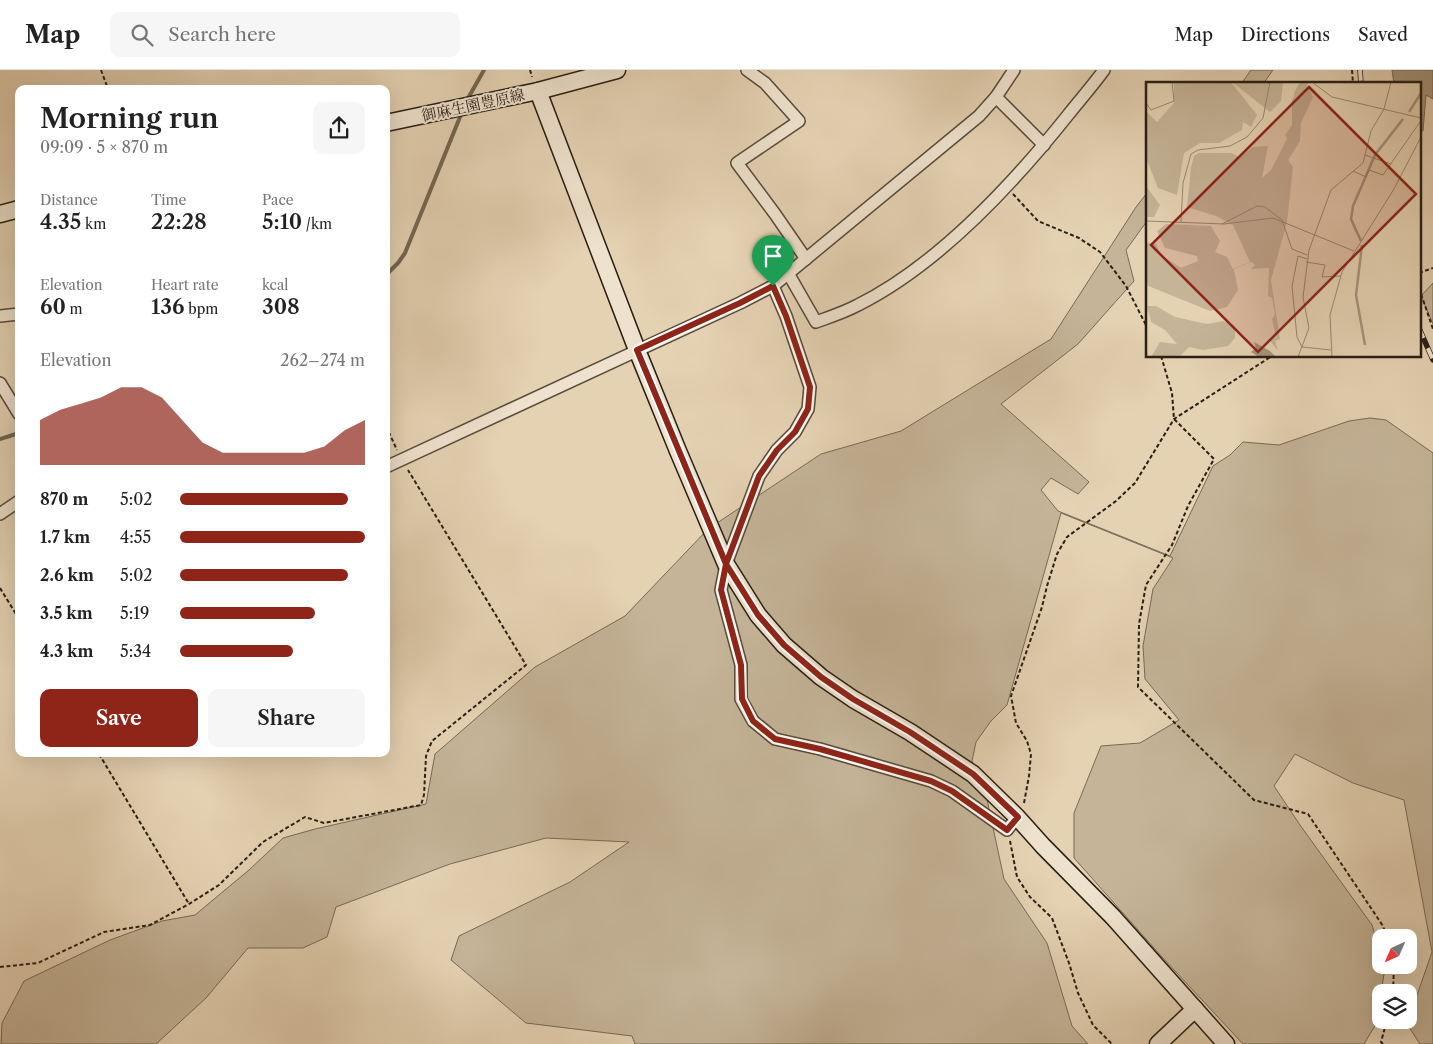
<!DOCTYPE html>
<html lang="en">
<head>
<meta charset="utf-8">
<style>
	:root { --surface:#fff; --page:#f6f6f6; --text:#222; --muted:#767676; --line:#e0e0e0; --accent:#8f2418 }
	body { margin:0; font-family:"Libre Caslon Text","Noto Serif JP",serif; background:var(--page); color:var(--text); height:100vh; display:flex; flex-direction:column; font-size:19px; white-space:nowrap }
	* { box-sizing:border-box; margin:0 }
	p { font-size:16px; color:var(--muted) }
	.icon { flex:none; width:28px; height:28px; fill:none; stroke:currentColor; stroke-width:2; stroke-linecap:round; stroke-linejoin:round }
	.map { position:relative; flex:1; overflow:hidden }
	.panel { position:absolute; left:15px; top:15px; width:375px; height:672px; display:flex; flex-direction:column; background:var(--surface); border-radius:10px; box-shadow:0 5px 20px #0002 }
	.panel>* { flex:none }
	.needle { width:32px; rotate:225deg }
	.tools { position:absolute; left:1372px; top:859px; display:grid; gap:10px }
	.tools a { display:grid; place-items:center; width:45px; height:45px; border-radius:10px; background:var(--surface); box-shadow:0 5px 20px #0002; font-size:25px }
	.pin { position:absolute; display:grid; place-items:center; width:42px; height:42px; color:#fff; margin:-51px -21px; border-radius:50% 50% 50% 0; rotate:-45deg; box-shadow:0 0 5px #0007 }
	.pin .icon { rotate:45deg }
	.round { display:grid; place-items:center; flex:none; width:52px; height:52px; border-radius:10px; background:var(--page) }
	.summary { display:flex; align-items:center; justify-content:space-between; height:85px; padding:0 25px }
	h1 { font-size:28px; font-weight:600; line-height:38px }
	.figures { display:grid; grid-template-columns:repeat(3,1fr); gap:8px; height:85px; padding:5px 25px }
	.figures div { display:grid; align-content:center }
	.figures b { font-size:21px; font-weight:600 }
	.figures small { font-size:14px; font-weight:400 }
	.figures p { font-size:14px }
	.chart { height:140px; padding:10px 25px }
	.chart p { display:flex; justify-content:space-between }
	.chart svg { width:100%; height:90px; margin-top:5px; fill:var(--accent); opacity:.7 }
	.primary-button { display:flex; gap:10px; margin-top:auto; padding:10px 25px }
	.primary-button a { flex:1; height:58px; border-radius:10px; background:var(--accent); color:#fff; font-size:20px; font-weight:600; line-height:58px; text-align:center }
	.primary-button a+a { background:var(--page); color:var(--text) }
	ul { padding:0 25px; list-style:none; font-size:16px }
	li { display:grid; grid-template-columns:80px 60px 1fr; align-items:center; height:38px }
	li i { height:12px; border-radius:6px; background:var(--accent) }
	header { display:flex; align-items:center; gap:30px; box-sizing:border-box; height:70px; padding:0 25px; background:var(--surface); border-bottom:1px solid var(--line) }
	header strong { font-size:24px }
	nav { display:flex; gap:28px; margin-inline-start:auto; font-size:18px }
	.search { width:350px; height:45px; background:var(--page); display:flex; align-items:center; gap:12px; box-sizing:border-box; padding:0 18px; border-radius:10px; color:var(--muted); font-size:19px }
	.map>svg:first-child { display:block }
</style>
</head>
<body>
<header>
<strong>Map</strong>
<div class="search"><svg class="icon" aria-label="search" viewBox="0 0 24 24"><circle cx="10" cy="10" r="6"/><path d="M15 15l6 6"/></svg>Search here</div>
<nav><a>Map</a><a>Directions</a><a>Saved</a></nav>
</header>
<div class="map">
<svg width="1433" height="974" viewBox="0 0 1433 974">
	<rect width="100%" height="100%" fill="#e5d2b3"/>
	<filter id="stains"><feTurbulence type="fractalNoise" baseFrequency=".004" numOctaves="4"/><feColorMatrix values="0 0 0 0 .2 0 0 0 0 .09 0 0 0 0 .02 0 0 0 .5 -.17"/></filter>
	<radialGradient id="worn" r=".72"><stop offset=".6" stop-color="#630" stop-opacity="0"/><stop offset="1" stop-color="#630" stop-opacity=".3"/></radialGradient>
	<!-- green -->
	<g fill="#c5b498" stroke="#766a56">
		<path d="M1251,0H1273L1263,14H1241Z"/>
		<path d="M1147,123V151L1126,180L1134,211L1078,274L1001,334L1089,412L1078,424L1051,408L1041,420L1058,441L1170,486L1213,396L1230,385L1243,372L1279,375L1349,351L1370,348L1386,350L1433,383V974H1420L1407,954L1432,882L1404,730L1353,713L1295,684L1274,716L1300,755L1372,855L1381,885V895H1384L1385,898L1376,954L1364,974H1243L1162,887L1074,788V743L1101,676L1140,673L1179,650L1145,609L1143,576L1153,519L1173,488L1061,443L1007,635L991,651L976,672L972,691L985,720L1004,809L1047,873L1072,956L1088,974H635L632,966L526,953L451,890L459,866L570,812L629,772L546,768L450,794L336,837L327,867L303,878H248L206,928L156,974H1L2,953L24,911L110,870L162,851L195,845L249,800L283,768L315,759L426,734L435,684L535,597L625,546L708,459L821,384L901,361L1051,269L1136,137Z"/>
		<path d="M1433,213V254L1421,226Z"/>
	</g>
	<!-- water -->
	<path fill="#a5957d" stroke="#736653" d="M1392,0H1433V29L1426,25L1423,61L1419,62V14H1394Z"/>
	<g fill="none" stroke-linecap="round" stroke-linejoin="round">
		<!-- stream -->
		<g stroke="#736653" stroke-width="4">
			<path d="M467,30L484,0"/>
			<path d="M386,205L398,193L405,183L462,42"/>
			<path d="M0,369L19,363"/>
		</g>
		<defs>
			<g id="street">
				<path d="M747,0L765,13L799,51L737,93L775,144L806,189"/>
				<path d="M996,27L1044,75"/>
				<path d="M788,203L816,252C830,247 845,242 858,235C938,195 1013,114 1068,45C1080,30 1093,15 1104,0"/>
				<path d="M773,216L786,246L810,317L808,339L795,362L777,380L759,406L726,494L721,520L741,595V629L753,651L775,669L820,679L931,711L952,721L1007,760L1017,747"/>
				<path d="M0,246L19,244"/>
				<path d="M0,313L19,344"/>
				<path d="M386,397L740,233L773,216L979,46L996,27L1014,0"/>
				<path d="M0,444L19,431"/>
			</g>
			<g id="secondary">
				<path d="M538,21L637,280L678,381L726,494L758,545L784,575L821,607L853,629L910,662L973,704L1017,747L1043,776L1113,847L1226,974"/>
				<path d="M386,53L538,21L617,0"/>
				<path d="M0,144L19,139"/>
				<path d="M1158,974L1195,939"/>
			</g>
		</defs>
		<!-- street casing -->
		<use href="#street" stroke="#574c3c" stroke-width="14"/>
		<!-- secondary casing -->
		<use href="#secondary" stroke="#281f14" stroke-width="19"/>
		<!-- path -->
		<g stroke="#281f14" stroke-width="2" stroke-dasharray="4 2.5" stroke-linecap="butt">
			<path d="M101,0L108,19"/>
			<path d="M530,0L532,7"/>
			<path d="M1352,0L1353,14"/>
			<path d="M1013,124L1038,151L1079,168L1100,182L1126,216L1147,257"/>
			<path d="M1419,203L1433,198"/>
			<path d="M1419,218L1433,259"/>
			<path d="M1161,286L1172,323L1174,349L1214,389L1188,436L1172,475L1146,515L1139,554L1138,617L1254,730L1308,744L1383,856L1387,868"/>
			<path d="M386,356L397,380"/>
			<path d="M0,518L19,549"/>
			<path d="M99,684L189,834"/>
			<path d="M1024,733L1029,706L1031,684L1027,671L1016,653L1011,626L1042,537L1047,516L1057,484L1067,467L1116,431L1135,413L1174,349L1272,286"/>
			<path d="M1010,771L1017,807L1030,827L1052,848L1069,893L1078,923L1093,955L1112,974"/>
			<path d="M0,897L38,893L104,862L150,855L189,834L219,815L263,772L305,747L324,753L421,735L424,725L426,686L432,671L526,595L408,400"/>
			<path d="M1393,922L1394,895"/>
			<path d="M1383,974L1381,972L1387,950"/>
		</g>
		<!-- street -->
		<use href="#street" stroke="#eee2ce" stroke-width="11"/>
		<!-- secondary -->
		<use href="#secondary" stroke="#eee2ce" stroke-width="16"/>
		<defs>
			<g id="rail">
				<path d="M1360,0L1361,14"/>
				<path d="M1419,258L1433,290"/>
			</g>
		</defs>
		<!-- rail casing -->
		<use href="#rail" stroke="#281f14" stroke-width="5.5"/>
		<!-- rail -->
		<use href="#rail" stroke="#eee2ce" stroke-width="4" stroke-dasharray="11" stroke-linecap="butt"/>
	</g>
	<g fill="none" stroke-linecap="round" stroke-linejoin="round">
		<defs>
			<path id="route" d="M773,216L786,246L810,317L808,339L795,362L777,380L759,406L726,494L721,520L741,595L742,629L753,651L775,669L820,679L931,711L952,721L1007,760L1018,747L973,704L910,662L853,629L821,607L784,575L758,545L726,494L637,280L740,233L773,216"/>
		</defs>
		<!-- route casing -->
		<use href="#route" stroke="#fff" stroke-width="10"/>
		<!-- route -->
		<use href="#route" stroke="#8f2418" stroke-width="6"/>
	</g>
	<g text-anchor="middle" dominant-baseline="central" stroke-width="4" stroke-linejoin="round" paint-order="stroke">
		<!-- street labels -->
		<g font-size="15" fill="#281f14" stroke="#eee2ce">
			<text transform="translate(473 35) rotate(-12)">御麻生園豊原線</text>
		</g>
	</g>
	<!-- overview -->
	<g transform="translate(1146 12)">
		<rect width="275" height="275" fill="#e5d2b3"/>
		<path d="M28,0H85L111,33L105,45L97,40L96,48L73,61H54L53,71H85L94,75L107,65L122,64L116,96L125,88L141,57L139,53L146,43V19L149,9L154,0H163L161,3L167,15L155,41L154,59L142,78L147,85L141,140L125,198L134,257L129,259L132,269L124,259L130,255L126,237L129,232L126,216L122,214L123,186L105,187L109,183L105,180L88,187L92,208L81,225L64,229L0,203V160L10,162L15,173L35,186L52,179L51,174L19,166L11,149L20,142L65,144L74,159L69,170L81,175L87,187L104,180L87,143L70,134L41,125L45,85L48,74L53,71L54,61L38,71L31,113L12,106L0,76V29L11,40L28,21ZM86,0H137L135,19L124,30ZM0,104L14,123L8,135H0ZM1,224H10L29,235L61,242L77,239L89,244V256L82,264L57,268L43,265L33,275H5L14,260L31,262L19,248L5,240Z" fill="#c5b498"/>
		<path d="M108,260L124,269L130,275H113L105,270L110,266Z" fill="#a5957d"/>
		<path fill="none" stroke="#a5957d" stroke-width="2.5" d="M263,30L275,11M215,159L205,137L207,124L229,73L257,37M216,163L210,213L219,263"/>
		<path fill="none" stroke="#998a73" stroke-width="1" d="M166,0L186,15L275,36M0,21L5,28L28,19L26,0M219,73L245,82M207,89L220,95L223,88L237,93L274,40M0,139L78,142L127,136L208,169M35,140L37,101L45,72L52,68L84,64L101,55L117,36L124,0M76,142L111,124L119,125L136,138L146,167L161,173M160,180L179,183L176,195L195,194M156,265L151,255L146,204L152,174L161,177M156,265L185,268M152,275L163,246L157,215L163,168L185,108L217,81L225,49L238,27L245,0M186,275L184,233L196,190L248,107L275,55"/>
		<path fill="#8f2418" fill-opacity="0.15" stroke="#8f2418" stroke-width="2.5" d="M163,5L270,112L112,270L5,163Z"/>
		<rect width="275" height="275" fill="none" stroke="#281f14" stroke-width="2.5"/>
	</g>
	<rect width="100%" height="100%" filter="url(#stains)"/>
	<rect width="100%" height="100%" fill="url(#worn)"/>
</svg>
<div class="tools">
<a><svg class="needle" viewBox="-14 -14 28 28"><path d="M0-13l5 13h-10z" fill="#e53935"/><path d="M0 13l5-13h-10z" fill="#767676"/></svg></a>
<a><svg class="icon" aria-label="layers" viewBox="0 0 24 24"><path d="M12 4l9 5-9 5-9-5zM3 14l9 5 9-5"/></svg></a>
</div>
<div class="pin" style="left:773px;top:216px;background:#1e9e55"><svg class="icon" aria-label="arrive" viewBox="0 0 24 24"><path d="M6 21V4h12l-3 4 3 4H6"/></svg></div>
<section class="panel">
<div class="summary"><div><h1>Morning run</h1><p>09:09 · 5 × 870 m</p></div><a class="round"><svg class="icon" aria-label="share" viewBox="0 0 24 24"><path d="M12 15V3M7 8l5-5 5 5M5 13v7h14v-7"/></svg></a></div>
<div class="figures">
<div><p>Distance</p><b>4.35<small> km</small></b></div>
<div><p>Time</p><b>22:28</b></div>
<div><p>Pace</p><b>5:10<small> /km</small></b></div>
</div>
<div class="figures">
<div><p>Elevation</p><b>60<small> m</small></b></div>
<div><p>Heart rate</p><b>136<small> bpm</small></b></div>
<div><p>kcal</p><b>308</b></div>
</div>
<div class="chart"><p><span>Elevation</span>262–274 m</p>
<svg viewBox="0 0 160 44" preserveAspectRatio="none"><path d="M0 44V22L10 17L20 14L30 11L40 6L50 6L60 11L70 22L80 33L90 38L100 38L110 38L120 38L130 38L140 35L150 27L160 22V44z"/></svg>
</div>
<ul>
<li><b>870 m</b>5:02<i style="width:91%"></i></li>
<li><b>1.7 km</b>4:55<i style="width:100%"></i></li>
<li><b>2.6 km</b>5:02<i style="width:91%"></i></li>
<li><b>3.5 km</b>5:19<i style="width:73%"></i></li>
<li><b>4.3 km</b>5:34<i style="width:61%"></i></li>
</ul>
<div class="primary-button"><a>Save</a><a>Share</a></div>
</section>
</div>
</body>
</html>
